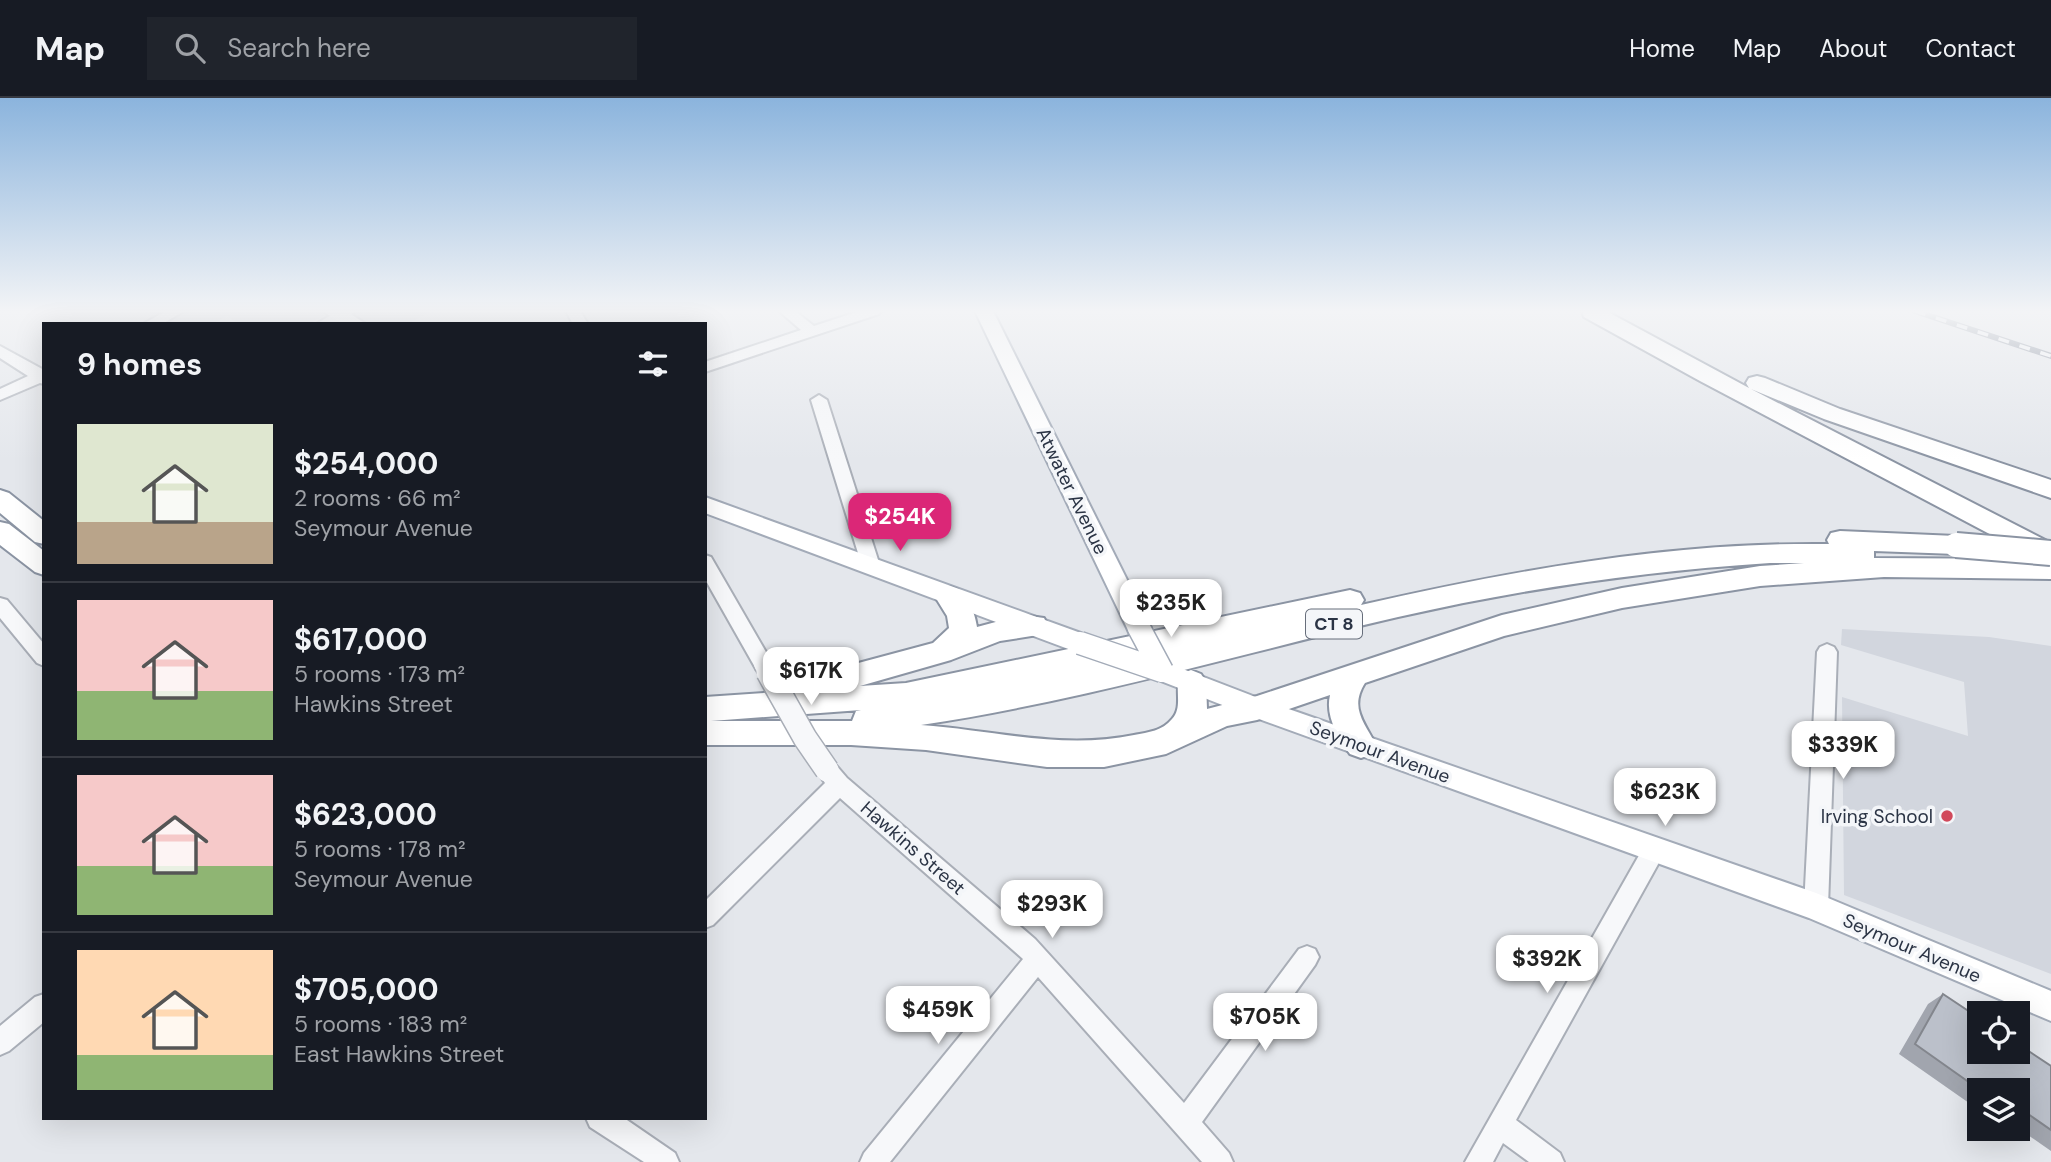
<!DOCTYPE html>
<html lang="en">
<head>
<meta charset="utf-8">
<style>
	body { margin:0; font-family:"DM Sans",sans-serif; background:#20242c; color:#f1f3f6; height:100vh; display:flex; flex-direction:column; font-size:26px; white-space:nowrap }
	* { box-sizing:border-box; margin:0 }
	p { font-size:23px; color:#9ea1a6 }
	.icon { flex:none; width:38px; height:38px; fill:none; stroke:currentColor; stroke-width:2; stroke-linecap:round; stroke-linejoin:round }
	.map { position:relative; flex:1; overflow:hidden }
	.panel { position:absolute; left:42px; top:224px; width:665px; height:798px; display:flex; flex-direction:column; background:#171b24; border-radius:0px; box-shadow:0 7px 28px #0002 }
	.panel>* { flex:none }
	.controls { position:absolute; left:1967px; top:903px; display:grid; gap:14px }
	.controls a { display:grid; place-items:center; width:63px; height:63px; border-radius:0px; background:#171b24; box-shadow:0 7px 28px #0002; font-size:35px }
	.price { position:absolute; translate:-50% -60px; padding:0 16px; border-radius:14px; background:#fff; color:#222; font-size:23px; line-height:46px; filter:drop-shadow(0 2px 4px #0008) }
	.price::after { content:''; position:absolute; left:50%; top:42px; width:21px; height:16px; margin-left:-10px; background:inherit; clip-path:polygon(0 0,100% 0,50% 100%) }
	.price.selected { background:#db2777; color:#fff }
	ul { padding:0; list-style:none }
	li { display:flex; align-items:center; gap:21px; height:175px; padding:0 35px }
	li+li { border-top:2px solid #363941 }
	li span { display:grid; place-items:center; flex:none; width:196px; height:140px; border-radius:0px; color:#555 }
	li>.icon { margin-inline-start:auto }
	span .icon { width:84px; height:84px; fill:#fffc; stroke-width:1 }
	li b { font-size:30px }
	h2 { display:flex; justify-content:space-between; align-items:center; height:84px; padding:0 35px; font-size:30px }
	header { display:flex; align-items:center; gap:42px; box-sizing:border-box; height:98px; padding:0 35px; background:#171b24; border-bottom:2px solid #363941 }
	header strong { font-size:33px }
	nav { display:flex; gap:38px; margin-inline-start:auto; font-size:24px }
	.search { width:490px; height:63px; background:#20242c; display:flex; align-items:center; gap:18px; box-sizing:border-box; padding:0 24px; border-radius:0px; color:#9ea1a6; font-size:26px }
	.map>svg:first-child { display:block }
</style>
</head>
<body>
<header>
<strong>Map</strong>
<div class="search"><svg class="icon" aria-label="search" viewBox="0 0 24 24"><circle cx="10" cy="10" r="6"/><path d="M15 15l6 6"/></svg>Search here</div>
<nav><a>Home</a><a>Map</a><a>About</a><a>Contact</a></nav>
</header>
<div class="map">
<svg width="2051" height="1064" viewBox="0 0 2051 1064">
	<rect width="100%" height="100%" fill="#e4e7ec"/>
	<!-- built -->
	<path fill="#d2d6de" d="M 144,213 L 431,213 L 408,226 L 356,226 L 333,213 L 308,226 L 238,226 L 227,218 L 212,226 L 145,226 L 152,216 Z
		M 1842,531 L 1989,539 L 2051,548 L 2051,876 L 1844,797 L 1842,599 L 1968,638 L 1964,584 L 1841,547 Z"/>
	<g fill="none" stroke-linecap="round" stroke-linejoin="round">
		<!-- minor casing -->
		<g stroke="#a9aeb7" stroke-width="4">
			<path id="minor" d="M 166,213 L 184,213 L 162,226 L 143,226 Z
				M 338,213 L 356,213 L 335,226 L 316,226 Z
				M 566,213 L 580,213 L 588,226 L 573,226 Z
				M 779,213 L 795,213 L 814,228 L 860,213 L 881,213 L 879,216 L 705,274 L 705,264 L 801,232 Z
				M 0,248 L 44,272 L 44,286 L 40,285 L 0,302 L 0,291 L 28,278 L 0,260 Z
				M 819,297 L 827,302 L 880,468 L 877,473 L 865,473 L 862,468 L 811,302 Z
				M 705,457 L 711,459 L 770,561 L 773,566 L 770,571 L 763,574 L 756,571 L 705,481 Z
				M 0,500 L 7,502 L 44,546 L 44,568 L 37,565 L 0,520 Z
				M 1827,546 L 1834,549 L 1837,554 L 1828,809 L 1824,817 L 1816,820 L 1808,817 L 1804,809 L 1817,554 L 1820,549 Z
				M 827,663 L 835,666 L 847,680 L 1035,841 L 1184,1005 L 1299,851 L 1307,848 L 1315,851 L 1319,859 L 1315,867 L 1202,1024 L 1229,1055 L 1233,1064 L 1202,1064 L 1038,879 L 890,1064 L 860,1064 L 864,1055 L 1023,861 L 840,700 L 713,827 L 705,830 L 705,803 L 825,685 L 816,672 L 819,666 Z
				M 1654,742 L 1662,745 L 1665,752 L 1662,759 L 1516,1022 L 1560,1055 L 1564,1064 L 1529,1064 L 1503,1045 L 1493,1064 L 1465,1064 L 1646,745 Z
				M 44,896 L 44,924 L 9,953 L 0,957 L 0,928 L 35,899 Z
				M 586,1020 L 624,1020 L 675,1055 L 679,1064 L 644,1064 L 590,1029 Z"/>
		</g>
		<!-- major casing -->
		<g stroke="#a3abb8" stroke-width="4">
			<path id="major" d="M 323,213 L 346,213 L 366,226 L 342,226 Z
				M 975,213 L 993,213 L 1151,530 L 1148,537 L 1139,539 L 1130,537 L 1127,530 Z
				M 705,399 L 1089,538 L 1092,545 L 1089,552 L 1080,555 L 1071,552 L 705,415 Z
				M 1162,563 L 1266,603 L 1816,795 L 2051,893 L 2051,923 L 1809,820 L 1248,617 L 1153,580 L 1149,573 L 1153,566 Z"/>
		</g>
		<!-- highway casing -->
		<g stroke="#8b94a3" stroke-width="4">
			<path id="highway" d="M 1582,213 L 1606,213 L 1749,290 L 1746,285 L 1749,280 L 1757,278 L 1765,280 L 1840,311 L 2051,382 L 2051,400 L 1824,321 L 1751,291 L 2051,445 L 2051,481 L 1884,479 L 1760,488 L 1622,510 L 1504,538 L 1365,585 C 1349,610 1365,625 1376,647 L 1372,656 L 1361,660 L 1350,656 C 1338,639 1325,619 1330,597 L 1257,622 L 1227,628 L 1166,656 L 1104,669 L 1047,669 L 926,652 L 851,647 L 705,647 L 705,599 L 792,593 L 790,590 L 795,582 L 933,545 L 949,530 L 947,518 L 934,497 L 938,490 C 961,483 974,508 977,529 L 1022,517 L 1044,520 L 1048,528 L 1044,536 L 1000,543 L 951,562 L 860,588 L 906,585 L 1350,492 L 1360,495 L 1364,502 L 1361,507 C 1515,472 1671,444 1829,446 L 1827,442 L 1831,435 L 1840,433 L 1956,438 L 1965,440 L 1969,447 L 1965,454 L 1956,456 L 1874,453 L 1874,460 L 2037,461 L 1700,283 L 1584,219 ZM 1770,465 L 1804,465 L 1760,468 L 1622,490 L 1502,517 L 1257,598 L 1207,611 L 1206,584 L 1201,576 L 1191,572 L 1181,576 C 1173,590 1184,608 1172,621 C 1162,633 1149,634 1134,637 C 1062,652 993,632 921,627 C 1082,603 1239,556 1398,519 C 1521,491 1644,473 1770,465 ZM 861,612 L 856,613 L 852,623 L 711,623 Z
				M 0,392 L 9,395 L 44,423 L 44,446 L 35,444 L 0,415 Z
				M 0,424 L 9,426 L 44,453 L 44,477 L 35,474 L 0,447 Z"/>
		</g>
		<!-- minor -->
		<use href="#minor" fill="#f7f8fa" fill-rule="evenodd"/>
		<!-- major -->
		<use href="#major" fill="#fff" fill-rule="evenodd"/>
		<!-- highway -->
		<use href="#highway" fill="#fff" fill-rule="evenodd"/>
		<!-- rail casing -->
		<g stroke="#7d8696" stroke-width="6">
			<path id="rail" d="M 1915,213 L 2051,258"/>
		</g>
		<!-- rail -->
		<use href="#rail" stroke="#f4f6f9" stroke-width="3.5" stroke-dasharray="11" stroke-linecap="butt"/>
		<!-- minor-bridge-far1 casing -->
		<g stroke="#a9aeb7" stroke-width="21" stroke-linecap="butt">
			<path id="minor-bridge-far1" d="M 763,566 L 769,576"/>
		</g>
		<!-- minor-bridge casing -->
		<g stroke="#a9aeb7" stroke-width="26" stroke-linecap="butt">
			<path id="minor-bridge" d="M 768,574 L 805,640 L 827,672"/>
		</g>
		<!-- major-bridge casing -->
		<g stroke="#a3abb8" stroke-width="25" stroke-linecap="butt">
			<path id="major-bridge" d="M 1139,530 L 1162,573
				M 1080,545 L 1162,573"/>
		</g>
		<!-- highway-bridge casing -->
		<g stroke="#8b94a3" stroke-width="28" stroke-linecap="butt">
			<path id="highway-bridge" d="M 1956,447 L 2051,455"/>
		</g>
		<!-- minor-bridge-far1 -->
		<use href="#minor-bridge-far1" stroke="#f7f8fa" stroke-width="18"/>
		<!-- minor-bridge -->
		<use href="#minor-bridge" stroke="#f7f8fa" stroke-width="23"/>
		<!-- major-bridge -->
		<use href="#major-bridge" stroke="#fff" stroke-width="22"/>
		<!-- highway-bridge -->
		<use href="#highway-bridge" stroke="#fff" stroke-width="24"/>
	</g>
	<!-- wall -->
	<path fill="#a1a5ae" d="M 1943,896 L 2051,968 L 2051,1053 L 2018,1030 L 2018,992 L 1979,992 L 1979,1012 L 1899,956 L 1928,906 Z"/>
	<!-- building -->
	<path fill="#bbc0ca" stroke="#83868d" stroke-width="2" d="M 1943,896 L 1979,920 L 1979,954 L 2018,954 L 2018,946 L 2051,968 L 2051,1032 L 2021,1011 L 2018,1018 L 2018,992 L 1980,992 L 1915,946 Z"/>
	<!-- sky -->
	<linearGradient id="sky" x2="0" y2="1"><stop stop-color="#8bb4dd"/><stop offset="0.59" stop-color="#f3f4f6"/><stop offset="1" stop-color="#f3f4f6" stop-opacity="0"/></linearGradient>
	<rect width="2051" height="362" fill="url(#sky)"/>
	<!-- markers -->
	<circle fill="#d1495b" stroke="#f4f6f9" stroke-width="2.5" cx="1947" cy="718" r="7"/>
	<g text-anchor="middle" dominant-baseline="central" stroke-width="7" stroke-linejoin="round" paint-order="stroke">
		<!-- shield labels -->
		<rect fill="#f4f6f9" stroke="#676e7b" stroke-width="2" x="1306" y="511.5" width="56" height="29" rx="5"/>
		<g font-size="18" font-weight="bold" fill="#2b3445">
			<text x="1334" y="526">CT 8</text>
		</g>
		<!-- street labels -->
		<g font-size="19" fill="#2b3445" stroke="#f4f6f9">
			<text transform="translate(1072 393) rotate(64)">Atwater Avenue</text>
			<text transform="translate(1380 654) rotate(20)">Seymour Avenue</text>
			<text transform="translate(913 750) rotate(41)">Hawkins Street</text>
			<text transform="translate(1912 850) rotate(23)">Seymour Avenue</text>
		</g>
		<!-- poi labels -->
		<g font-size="19" fill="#2b3445" stroke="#f4f6f9" text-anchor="end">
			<text x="1933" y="718">Irving School</text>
		</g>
	</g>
</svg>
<div class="controls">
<a><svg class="icon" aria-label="locate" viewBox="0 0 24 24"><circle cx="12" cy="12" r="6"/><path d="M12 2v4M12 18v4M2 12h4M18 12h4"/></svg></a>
<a><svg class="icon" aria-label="layers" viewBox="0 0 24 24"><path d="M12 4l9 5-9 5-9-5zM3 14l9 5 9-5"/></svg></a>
</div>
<b class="price selected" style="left:900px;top:455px">$254K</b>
<b class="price" style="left:1171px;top:541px">$235K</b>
<b class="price" style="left:811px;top:609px">$617K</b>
<b class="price" style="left:1843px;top:683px">$339K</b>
<b class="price" style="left:1665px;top:730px">$623K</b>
<b class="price" style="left:1052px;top:842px">$293K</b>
<b class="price" style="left:1547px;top:897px">$392K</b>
<b class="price" style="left:938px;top:948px">$459K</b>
<b class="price" style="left:1265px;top:955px">$705K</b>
<section class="panel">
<h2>9 homes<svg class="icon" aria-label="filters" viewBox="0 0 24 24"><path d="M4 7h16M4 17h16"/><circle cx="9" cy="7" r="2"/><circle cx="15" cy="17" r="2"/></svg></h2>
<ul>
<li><span style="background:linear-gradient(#dfe7d0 70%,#b9a48a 0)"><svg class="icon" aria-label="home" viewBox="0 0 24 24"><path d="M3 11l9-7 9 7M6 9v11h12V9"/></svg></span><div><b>$254,000</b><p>2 rooms · 66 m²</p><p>Seymour Avenue</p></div></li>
<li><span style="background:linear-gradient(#f6c9c9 65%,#8fb573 0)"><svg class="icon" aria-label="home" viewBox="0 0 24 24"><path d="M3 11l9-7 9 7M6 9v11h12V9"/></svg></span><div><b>$617,000</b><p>5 rooms · 173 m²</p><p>Hawkins Street</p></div></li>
<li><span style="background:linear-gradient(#f6c9c9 65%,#8fb573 0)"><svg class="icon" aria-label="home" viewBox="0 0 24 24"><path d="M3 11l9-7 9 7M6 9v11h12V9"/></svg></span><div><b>$623,000</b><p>5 rooms · 178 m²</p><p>Seymour Avenue</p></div></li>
<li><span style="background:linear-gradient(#ffd9b3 75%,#8fb573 0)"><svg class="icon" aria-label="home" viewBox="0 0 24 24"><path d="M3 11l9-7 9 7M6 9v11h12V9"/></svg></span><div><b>$705,000</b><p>5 rooms · 183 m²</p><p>East Hawkins Street</p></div></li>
</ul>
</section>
</div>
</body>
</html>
